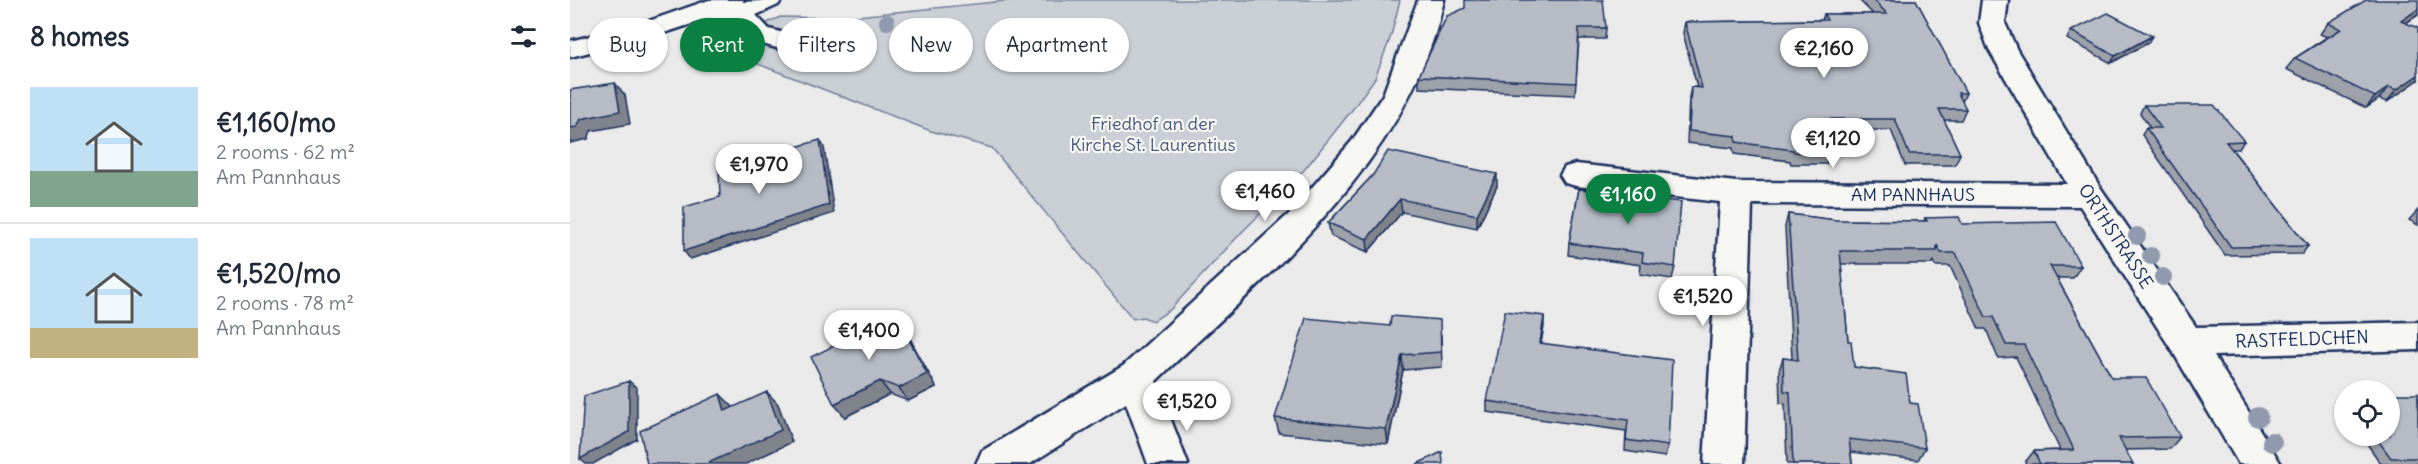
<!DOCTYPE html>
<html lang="en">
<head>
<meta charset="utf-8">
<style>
	body { margin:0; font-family:Delius,sans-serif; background:#f6f6f7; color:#1f2937; height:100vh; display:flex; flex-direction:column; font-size:22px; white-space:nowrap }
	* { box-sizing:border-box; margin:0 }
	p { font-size:20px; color:#747a83 }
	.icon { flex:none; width:33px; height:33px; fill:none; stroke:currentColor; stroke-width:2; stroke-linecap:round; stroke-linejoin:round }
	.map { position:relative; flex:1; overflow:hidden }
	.sheet { display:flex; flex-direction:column; background:#fff; width:570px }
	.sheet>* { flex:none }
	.banner { position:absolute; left:18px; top:18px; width:570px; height:54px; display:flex; gap:12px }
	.buttons { position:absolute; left:1764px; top:380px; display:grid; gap:12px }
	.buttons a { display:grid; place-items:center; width:66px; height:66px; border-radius:50%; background:#fff; box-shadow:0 2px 4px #0004; font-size:30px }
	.price { position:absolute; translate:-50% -51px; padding:0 14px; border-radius:21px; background:#fff; color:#222; font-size:20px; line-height:39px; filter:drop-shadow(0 2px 3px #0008) }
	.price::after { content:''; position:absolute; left:50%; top:36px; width:18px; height:14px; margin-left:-9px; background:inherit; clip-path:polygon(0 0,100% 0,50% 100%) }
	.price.active { background:#0b8043; color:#fff }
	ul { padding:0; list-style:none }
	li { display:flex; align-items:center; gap:18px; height:150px; padding:0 30px }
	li+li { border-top:2px solid #e0e1e3 }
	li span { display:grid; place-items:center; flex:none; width:168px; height:120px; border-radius:0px; color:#555 }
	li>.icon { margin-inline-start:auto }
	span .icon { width:72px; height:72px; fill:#fffc; stroke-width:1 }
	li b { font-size:26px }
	h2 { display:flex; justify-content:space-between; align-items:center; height:72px; padding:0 30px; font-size:26px }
	.pill { padding:0 21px; border-radius:27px; background:#fff; box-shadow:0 2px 4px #0004; font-size:21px; line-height:54px }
	.pill.active { background:#0b8043; color:#fff }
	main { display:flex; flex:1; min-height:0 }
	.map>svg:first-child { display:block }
</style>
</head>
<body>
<main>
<section class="sheet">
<h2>8 homes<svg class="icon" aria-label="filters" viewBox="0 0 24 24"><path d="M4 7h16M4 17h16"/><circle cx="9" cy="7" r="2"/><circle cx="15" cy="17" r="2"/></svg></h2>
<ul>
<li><span style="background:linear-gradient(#bfe0f5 70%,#7fa58c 0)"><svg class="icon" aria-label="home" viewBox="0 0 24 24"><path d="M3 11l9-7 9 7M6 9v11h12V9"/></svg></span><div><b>€1,160/mo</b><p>2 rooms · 62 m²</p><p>Am Pannhaus</p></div></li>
<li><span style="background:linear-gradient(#bfe0f5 75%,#c2b280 0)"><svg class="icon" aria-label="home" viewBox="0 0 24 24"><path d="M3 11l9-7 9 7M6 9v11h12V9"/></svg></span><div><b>€1,520/mo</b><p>2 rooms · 78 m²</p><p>Am Pannhaus</p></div></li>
</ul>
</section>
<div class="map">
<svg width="1848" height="464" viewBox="0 0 1848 464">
	<rect width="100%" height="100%" fill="#e9eae9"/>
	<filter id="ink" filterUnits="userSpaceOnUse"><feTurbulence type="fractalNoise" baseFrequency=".0167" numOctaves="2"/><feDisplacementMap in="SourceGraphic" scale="12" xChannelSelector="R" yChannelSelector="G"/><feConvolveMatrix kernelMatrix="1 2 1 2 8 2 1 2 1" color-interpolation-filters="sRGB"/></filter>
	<g filter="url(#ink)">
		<!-- green -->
		<path fill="#caced5" stroke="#727e9a" stroke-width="1.5" d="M 445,0 L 830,0 L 821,36 L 805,78 L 782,110 L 735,169 L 671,233 L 600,310 L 583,321 L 573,317 L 563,319 L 422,148 L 361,131 L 144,47 L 210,17 L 267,18 Z"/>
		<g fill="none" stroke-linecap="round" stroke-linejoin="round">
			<!-- minor casing -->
			<g stroke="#1b2f5e" stroke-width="5">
				<path id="minor" d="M 139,0 L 174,0 L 172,2 L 212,0 L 208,5 L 186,15 L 199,29 L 278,50 L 282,56 L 278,62 L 268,64 L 258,62 L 181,41 L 162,21 L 150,22 L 140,18 L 91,34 L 0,57 L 0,41 L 73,23 Z
					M 848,0 L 874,0 C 839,162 700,272 586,381 L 618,464 L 578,464 L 556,403 L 460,464 L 406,464 L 412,451 L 553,366 L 720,213 L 782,141 L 813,95 Z
					M 1412,0 L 1438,0 L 1435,23 L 1447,50 L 1530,187 L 1626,327 L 1848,322 L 1848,350 L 1644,356 L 1711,464 L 1669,464 L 1603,352 L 1510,206 L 1182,204 L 1174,464 L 1134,464 L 1150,202 L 1006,186 L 995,183 L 990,175 L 995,167 L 1006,164 L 1166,182 L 1497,184 L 1419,50 L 1409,23 Z"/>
			</g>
			<!-- minor -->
			<use href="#minor" fill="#f6f6f2" fill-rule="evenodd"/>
		</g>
		<!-- trees -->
		<g fill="#9099ad">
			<circle cx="317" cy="22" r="8"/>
			<circle cx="1567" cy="236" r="9"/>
			<circle cx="1581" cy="256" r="9"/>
			<circle cx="1593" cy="277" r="9"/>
			<circle cx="1688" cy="417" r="10"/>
			<circle cx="1702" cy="442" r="10"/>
		</g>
		<!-- wall -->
		<path fill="#9da1aa" stroke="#1b2f5e" stroke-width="1.5" d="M 1289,0 L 1346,0 L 1396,93 L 1392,102 L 1396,109 L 1391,120 L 1374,120 L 1390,154 L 1385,165 L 1335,165 L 1321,130 L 1252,130 L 1260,153 L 1256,164 L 1221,164 L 1220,161 L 1164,154 L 1163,148 L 1117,143 L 1119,98 L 1121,87 L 1127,87 L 1113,33 L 1115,22 L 1252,20 L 1254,14 L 1303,14 Z
			M 1848,15 L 1836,23 L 1848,80 L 1817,102 L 1809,99 L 1796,108 L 1716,69 L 1725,58 L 1757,37 L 1750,34 L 1758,23 Z
			M 877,16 L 1036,28 L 1035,39 L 1009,39 L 1005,95 L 849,88 L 849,76 Z
			M 1501,31 L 1578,43 L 1541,63 L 1497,39 Z
			M 1574,105 L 1674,141 L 1669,149 L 1662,149 L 1738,246 L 1732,254 L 1655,255 L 1572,135 L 1576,128 L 1580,128 L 1570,113 Z
			M 803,175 L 927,186 L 907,228 L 832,212 L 798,252 L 761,236 L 758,223 Z
			M 1009,189 L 1105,267 L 1102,279 L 1070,274 L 1071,265 L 998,255 L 999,243 Z
			M 1848,210 L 1848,225 L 1839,220 Z
			M 1218,214 L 1266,220 L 1354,221 L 1355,218 L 1392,224 L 1511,266 L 1503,278 L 1487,278 L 1542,378 L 1610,437 L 1600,449 L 1555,450 L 1563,464 L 1456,464 L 1455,462 L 1464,451 L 1490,450 L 1446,357 L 1428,358 L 1416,329 L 1409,329 L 1380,266 L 1365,266 L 1363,261 L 1361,264 L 1271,264 L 1278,341 L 1284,367 L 1340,403 L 1355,448 L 1348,460 L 1281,452 L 1282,464 L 1217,464 L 1215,404 L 1210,403 L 1209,370 L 1213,358 L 1222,359 L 1215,227 Z
			M 326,315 L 334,328 L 366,387 L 338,401 L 320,394 L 275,417 Z
			M 974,316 L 971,343 L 1098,446 L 1095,457 L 1055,451 L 1056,431 L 917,412 L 917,401 Z
			M 871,335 L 872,367 L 833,370 L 818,444 L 709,433 L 705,418 Z
			M 1848,394 L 1848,464 L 1811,464 L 1791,435 L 1820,435 Z
			M 1774,395 L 1774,412 L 1767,402 Z"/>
		<!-- shaded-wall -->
		<path fill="#7f838b" stroke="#1b2f5e" stroke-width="1.5" d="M 1848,9 L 1848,15 L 1822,32 L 1831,21 Z
			M 1582,36 L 1578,43 L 1541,63 L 1545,56 Z
			M 1848,75 L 1848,80 L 1817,102 L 1826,90 Z
			M 45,83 L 55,95 L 60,124 L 21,131 L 18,139 L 0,143 L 0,128 L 11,119 Z
			M 1819,87 L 1809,99 L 1796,108 L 1805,97 Z
			M 250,140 L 254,147 L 264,213 L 120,259 L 114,251 Z
			M 927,174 L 927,186 L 907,228 L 907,215 Z
			M 830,199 L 832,212 L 798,252 L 797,239 Z
			M 326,315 L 334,328 L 366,387 L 338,401 L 329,388 Z
			M 974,316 L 974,327 L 969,354 L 970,343 Z
			M 832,355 L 833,370 L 818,444 L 816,429 Z
			M 59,381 L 67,388 L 67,439 L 23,464 L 16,464 L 10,459 Z
			M 310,381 L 320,394 L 275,417 L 264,404 Z
			M 197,392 L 208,404 L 222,442 L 176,464 L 136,464 Z
			M 150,394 L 162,406 L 168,423 L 155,411 Z"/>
		<!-- building -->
		<path fill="#b6bbc6" stroke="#1b2f5e" stroke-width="1.5" d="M 895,0 L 1033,0 L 1036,28 L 1009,28 L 1006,83 L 849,76 L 877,16 L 895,8 Z
			M 1304,0 L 1346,0 L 1396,93 L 1388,93 L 1396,109 L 1369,109 L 1390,154 L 1339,154 L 1325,119 L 1248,119 L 1260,153 L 1224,152 L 1223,150 L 1166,142 L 1166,136 L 1119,131 L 1121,87 L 1132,88 L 1115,22 L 1257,20 L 1254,14 L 1317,14 Z
			M 1796,0 L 1848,0 L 1848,9 L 1831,21 L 1848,28 L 1848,75 L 1826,90 L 1819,87 L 1805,97 L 1725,58 L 1771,29 L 1758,23 Z
			M 1538,13 L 1582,36 L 1545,56 L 1501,31 Z
			M 45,83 L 50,111 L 11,119 L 7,127 L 0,128 L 0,90 Z
			M 1574,105 L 1644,105 L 1674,141 L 1656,142 L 1738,246 L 1661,247 L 1576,128 L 1591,128 Z
			M 250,140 L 259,205 L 114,251 L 114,207 L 150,197 L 149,169 Z
			M 818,151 L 927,174 L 907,215 L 830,199 L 797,239 L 758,223 L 803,175 Z
			M 1009,189 L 1111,202 L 1105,267 L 1072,262 L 1073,253 L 999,243 Z
			M 1218,214 L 1266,220 L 1357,221 L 1355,218 L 1389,217 L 1392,224 L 1486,222 L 1511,266 L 1480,266 L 1542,378 L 1576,378 L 1610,437 L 1549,438 L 1563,464 L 1470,464 L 1464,451 L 1504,450 L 1454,345 L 1436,345 L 1423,317 L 1416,317 L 1386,253 L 1371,253 L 1367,245 L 1367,251 L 1270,251 L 1278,341 L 1281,341 L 1284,367 L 1336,374 L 1340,403 L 1348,404 L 1355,448 L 1279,439 L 1282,464 L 1223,464 L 1220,392 L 1214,391 L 1213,358 L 1228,360 Z
			M 935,311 L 974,316 L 970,343 L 1102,360 L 1098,446 L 1056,440 L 1058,420 L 917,401 Z
			M 326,315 L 357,374 L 329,388 L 310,381 L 264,404 L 241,357 Z
			M 821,316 L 870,320 L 871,352 L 832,355 L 816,429 L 705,418 L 736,318 L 820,326 Z
			M 59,381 L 59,432 L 10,459 L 14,396 Z
			M 197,392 L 211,430 L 136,464 L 77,464 L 70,431 L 150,394 L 155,411 Z
			M 1820,394 L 1848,394 L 1848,458 L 1821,458 L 1804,435 L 1820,435 Z
			M 872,452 L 873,464 L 847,464 Z"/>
	</g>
	<g text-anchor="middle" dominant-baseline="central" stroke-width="4.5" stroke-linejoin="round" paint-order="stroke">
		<!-- park labels -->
		<g font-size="18" fill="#47577c" stroke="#f6f6f2">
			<text x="583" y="123">Friedhof an der<tspan x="583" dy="21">Kirche St. Laurentius</tspan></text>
		</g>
		<!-- street labels -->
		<g font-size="18" fill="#1b2f5e" stroke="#f6f6f2">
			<text x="1343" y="194">AM PANNHAUS</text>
			<text transform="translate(1546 236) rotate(57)">ORTHSTRASSE</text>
			<text transform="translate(1732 339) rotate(-2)">RASTFELDCHEN</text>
		</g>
	</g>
</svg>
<div class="buttons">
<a><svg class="icon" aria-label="locate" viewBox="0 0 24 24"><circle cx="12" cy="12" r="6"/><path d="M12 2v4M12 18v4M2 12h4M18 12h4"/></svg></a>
</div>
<b class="price" style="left:1254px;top:79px">€2,160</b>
<b class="price" style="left:1263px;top:169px">€1,120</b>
<b class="price" style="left:189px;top:195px">€1,970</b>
<b class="price" style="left:695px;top:222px">€1,460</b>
<b class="price active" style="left:1058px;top:225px">€1,160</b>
<b class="price" style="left:1133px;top:327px">€1,520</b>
<b class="price" style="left:299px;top:361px">€1,400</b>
<b class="price" style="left:617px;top:432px">€1,520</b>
<div class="banner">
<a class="pill">Buy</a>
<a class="pill active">Rent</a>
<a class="pill">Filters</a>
<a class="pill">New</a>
<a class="pill">Apartment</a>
</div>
</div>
</main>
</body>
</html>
